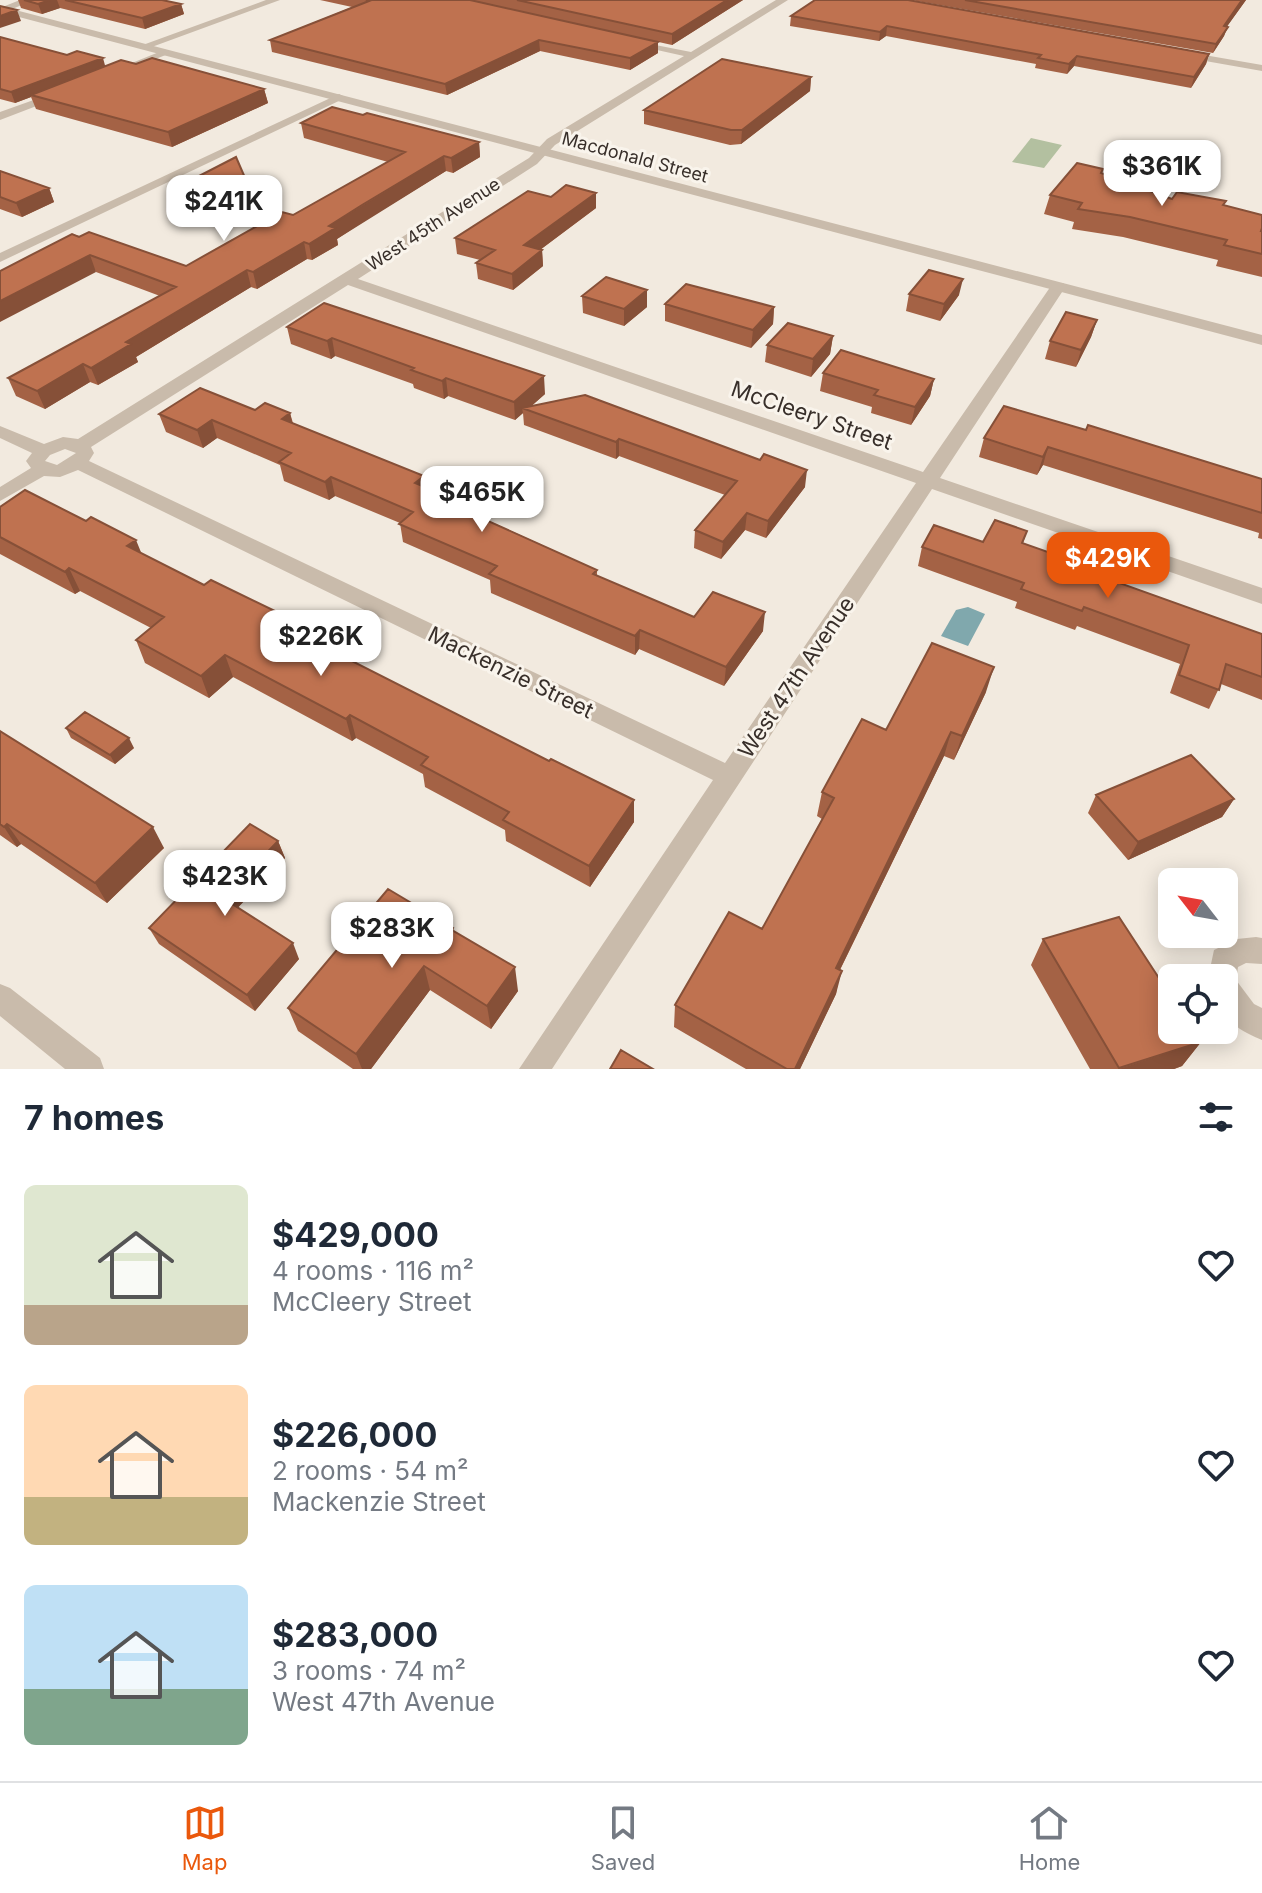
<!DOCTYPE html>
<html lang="en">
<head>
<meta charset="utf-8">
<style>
	body { margin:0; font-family:Inter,sans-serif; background:#f2f2f3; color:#1f2937; height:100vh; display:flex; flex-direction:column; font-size:30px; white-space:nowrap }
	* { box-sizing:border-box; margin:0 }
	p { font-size:26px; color:#747a83 }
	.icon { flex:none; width:44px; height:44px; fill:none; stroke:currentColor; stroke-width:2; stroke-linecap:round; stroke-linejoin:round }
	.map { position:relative; height:1069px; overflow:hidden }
	.side { display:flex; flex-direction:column; background:#fff; flex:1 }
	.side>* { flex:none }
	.needle { width:52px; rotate:301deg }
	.controls { position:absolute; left:1158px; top:868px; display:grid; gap:16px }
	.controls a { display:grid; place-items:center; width:80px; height:80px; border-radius:12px; background:#fff; box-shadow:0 4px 20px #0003; font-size:40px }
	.price { position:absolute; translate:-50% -68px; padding:0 18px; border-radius:16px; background:#fff; color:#222; font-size:26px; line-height:52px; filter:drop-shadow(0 2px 4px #0008) }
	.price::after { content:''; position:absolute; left:50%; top:48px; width:24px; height:18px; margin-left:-12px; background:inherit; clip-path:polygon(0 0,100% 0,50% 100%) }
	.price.on { background:#ea580c; color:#fff }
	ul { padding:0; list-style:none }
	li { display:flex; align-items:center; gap:24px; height:200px; padding:0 24px }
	li span { display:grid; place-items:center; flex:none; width:224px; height:160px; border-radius:12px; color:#555 }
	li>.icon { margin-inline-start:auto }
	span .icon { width:96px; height:96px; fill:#fffc; stroke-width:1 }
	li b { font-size:34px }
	h2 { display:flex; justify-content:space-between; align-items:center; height:96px; padding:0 24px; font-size:34px }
	.menu { display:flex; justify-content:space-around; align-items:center; height:112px; border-top:2px solid #e0e1e3; background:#fff; font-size:22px; color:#747a83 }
	.menu a { display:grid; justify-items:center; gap:4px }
	.menu .on { color:#ea580c }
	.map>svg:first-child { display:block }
</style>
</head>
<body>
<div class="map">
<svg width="1262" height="1069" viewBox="0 0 1262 1069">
	<rect width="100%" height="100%" fill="#f2eadf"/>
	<!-- green -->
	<path fill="#b3c0a0" d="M 1031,138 L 1062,145 L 1044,168 L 1012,162 Z"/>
	<!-- water -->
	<path fill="#80a8ad" d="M 968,607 L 985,614 L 968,646 L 941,636 L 956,610 Z"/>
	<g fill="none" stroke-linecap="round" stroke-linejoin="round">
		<!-- minor -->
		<path fill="#c9bbab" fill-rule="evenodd" d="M 20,0 L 34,0 L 0,14 L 0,8 Z
			M 266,0 L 280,0 L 149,48 L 140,46 Z
			M 776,0 L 788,0 L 555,145 L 537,164 L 358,279 L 923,472 L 1053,283 L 1063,283 L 1066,286 L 940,478 L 1262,588 L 1262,604 L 932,489 L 552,1069 L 519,1069 L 713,780 L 78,470 L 60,477 L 44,476 L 0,501 L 0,487 L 31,468 L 26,461 L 32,453 L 0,438 L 0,426 L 44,444 L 63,437 L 78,439 L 529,158 L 547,139 L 684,56 L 630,44 L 630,40 L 691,52 ZM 348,285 L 916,483 L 725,763 L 89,461 L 94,453 L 91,447 ZM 65,449 L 76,453 L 57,465 L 45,461 L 50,455 Z
			M 164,50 L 173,52 L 131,69 L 122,67 Z
			M 1181,51 L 1262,65 L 1262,71 L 1177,56 L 1176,54 Z
			M 56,92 L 62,95 L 60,97 L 0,120 L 0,112 Z
			M 339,94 L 345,97 L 343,99 L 0,262 L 0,253 Z
			M 1256,937 L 1262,938 L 1262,964 L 1246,963 L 1238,967 L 1236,980 L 1254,1004 L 1262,1008 L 1262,1040 C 1224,1024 1224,1016 1224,978 L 1208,978 L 1214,950 L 1237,939 Z
			M 0,984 L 10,988 L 100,1058 L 104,1069 L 65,1069 L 0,1016 Z"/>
		<!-- tertiary -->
		<path fill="#c9bbab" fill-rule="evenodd" d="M 0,6 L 1262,335 L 1262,345 L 0,12 Z"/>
	</g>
	<!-- wall -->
	<path fill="#a46245" d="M 18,0 L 162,0 L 181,4 L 184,14 L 145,29 L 60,8 L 42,14 L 21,8 Z
		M 320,0 L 743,0 L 672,45 L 476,1 L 658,42 L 658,53 L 630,70 L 540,51 L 447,95 L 272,52 L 270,40 L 352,7 Z
		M 911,0 L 1246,0 L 1227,26 L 1224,36 L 1213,53 Z
		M 791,16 L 1209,54 L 1206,64 L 1191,88 L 1074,66 L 1067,74 L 1035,68 L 1036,64 L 886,36 L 879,41 L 790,26 Z
		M 0,37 L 106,66 L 136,64 L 264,89 L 268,103 L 172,147 L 36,109 L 31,97 L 15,103 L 0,99 Z
		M 811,77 L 810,91 L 741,144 L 730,145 L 644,124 L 644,110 Z
		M 301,123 L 479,142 L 480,157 L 453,173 L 446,171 L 364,221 L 337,239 L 338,245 L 312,260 L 307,259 L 257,289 L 251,287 L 136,357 L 138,362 L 98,385 L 90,382 L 45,409 L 16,396 L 8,378 L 160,296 L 96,272 L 72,234 L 186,266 L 293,215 L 388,162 L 304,138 Z
		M 0,171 L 49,188 L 54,202 L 22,217 L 0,209 Z
		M 1102,174 L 1172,199 L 1224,205 L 1262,231 L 1262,277 L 1216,266 L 1218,260 L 1123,237 L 1072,229 L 1074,222 L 1044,214 L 1050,195 Z
		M 197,177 L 246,180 L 250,195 L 236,203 L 201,193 Z
		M 596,193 L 596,208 L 540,250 L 542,250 L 543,266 L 513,290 L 478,279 L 476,263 L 480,260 L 457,254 L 455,238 L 551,197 Z
		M 909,294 L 959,295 L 940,321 L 906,311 Z
		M 582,296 L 647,307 L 624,326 L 583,313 Z
		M 665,304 L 774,307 L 773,324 L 751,348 L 665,321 Z
		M 1097,320 L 1091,337 L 1076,367 L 1045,359 L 1050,341 Z
		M 287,327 L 545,394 L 530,407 L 805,487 L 766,538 L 745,530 L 721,559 L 694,548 L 695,530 L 725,495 L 619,456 L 616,459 L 524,425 L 523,413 L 515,420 L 448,396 L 444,399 L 414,388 L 413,384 L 335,356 L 331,359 L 291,344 Z
		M 833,336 L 830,354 L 811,377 L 765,362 L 767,345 Z
		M 823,373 L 934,379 L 930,396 L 911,425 L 871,413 L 872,407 L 820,391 Z
		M 290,413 L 293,423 L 426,488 L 464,503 L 465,510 L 597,570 L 597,576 L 694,617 L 763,631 L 724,686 L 639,649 L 635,655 L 491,593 L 490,580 L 403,542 L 400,523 L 335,496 L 329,500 L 284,481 L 280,465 L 217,438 L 203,448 L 166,432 L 159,414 Z
		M 1086,430 L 1262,479 L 1262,539 L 1258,538 L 1259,533 L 1043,465 L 1037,475 L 979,457 L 984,438 Z
		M 0,507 L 141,553 L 204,585 L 275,611 L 279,624 L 634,822 L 590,887 L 506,841 L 505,830 L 425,787 L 423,774 L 356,738 L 352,741 L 233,677 L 209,698 L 145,663 L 136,640 L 151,628 L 80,591 L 75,594 L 0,554 Z
		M 1027,531 L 1023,543 L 1097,575 L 1262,634 L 1262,700 L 1221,684 L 1209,709 L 1170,693 L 1180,664 L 1077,626 L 1075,630 L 1015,608 L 1017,602 L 918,566 L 922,547 L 983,542 Z
		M 986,692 L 954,760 L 944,756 L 840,970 L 836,994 L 800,1069 L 746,1069 L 674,1027 L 675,1005 L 762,929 L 822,819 L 817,816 L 822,792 L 886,730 Z
		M 66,728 L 134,748 L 115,764 L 71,738 Z
		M 0,731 L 164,848 L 107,903 L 21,844 L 17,847 L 0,835 Z
		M 1096,795 L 1234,799 L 1222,817 L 1128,860 L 1088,813 Z
		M 278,841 L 285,858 L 238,907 L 299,959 L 255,1011 L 159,944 L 149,928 Z
		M 453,928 L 454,931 L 518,991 L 491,1029 L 430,990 L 371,1069 L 353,1069 L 298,1031 L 288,1008 Z
		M 1043,939 L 1201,1042 L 1182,1066 L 1174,1069 L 1090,1069 L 1031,965 Z"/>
	<!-- shaded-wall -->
	<path fill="#865038" d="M 50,0 L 57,0 L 60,8 L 42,14 L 38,4 Z
		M 727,0 L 743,0 L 672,45 L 672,34 Z
		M 1242,0 L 1246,0 L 1221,35 L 1224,26 Z
		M 181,4 L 184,14 L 145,29 L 142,18 Z
		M 17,10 L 21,21 L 0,28 L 0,16 Z
		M 887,26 L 886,36 L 879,41 L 880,32 Z
		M 1228,27 L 1224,36 L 1213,53 L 1216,44 Z
		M 539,40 L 540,51 L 447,95 L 445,84 Z
		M 658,42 L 658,53 L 630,70 L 630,58 Z
		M 1209,54 L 1206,64 L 1191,88 L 1194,77 Z
		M 1077,56 L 1074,66 L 1067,74 L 1069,64 Z
		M 103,58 L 106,69 L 31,95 L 31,97 L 15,103 L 11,92 Z
		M 811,77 L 810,91 L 741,144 L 742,130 Z
		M 264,89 L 268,103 L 172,147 L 168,132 Z
		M 479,142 L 480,157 L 453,173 L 451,158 Z
		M 444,156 L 446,171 L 337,239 L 338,245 L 312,260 L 309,244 L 329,226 Z
		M 246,180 L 250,195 L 236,203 L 232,187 Z
		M 49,188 L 54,202 L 22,217 L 16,203 Z
		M 596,193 L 596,208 L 525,261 L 524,245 Z
		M 304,242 L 307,259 L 257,289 L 253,272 Z
		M 542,250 L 543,266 L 513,290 L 512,274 Z
		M 90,255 L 96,272 L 0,322 L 0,301 Z
		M 247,270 L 251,287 L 136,357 L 138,362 L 98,385 L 91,368 L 126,342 Z
		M 963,279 L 959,295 L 940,321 L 944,304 Z
		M 647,290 L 647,307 L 624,326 L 624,309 Z
		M 774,307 L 773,324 L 751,348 L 753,330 Z
		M 1097,320 L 1091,337 L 1076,367 L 1081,350 Z
		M 833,336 L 830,354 L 811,377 L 813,359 Z
		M 332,338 L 335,356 L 331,359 L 327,341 Z
		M 83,364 L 90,382 L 45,409 L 37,391 Z
		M 544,376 L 545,394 L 527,410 L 522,408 L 523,413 L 515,420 L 514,402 Z
		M 446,378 L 448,396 L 444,399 L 442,381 Z
		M 934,379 L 930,396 L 911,425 L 915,407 Z
		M 290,413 L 294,431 L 282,419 Z
		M 212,420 L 217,438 L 203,448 L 197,430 Z
		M 619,439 L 619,456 L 616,459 L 616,442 Z
		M 1048,447 L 1043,465 L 1037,475 L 1043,457 Z
		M 807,470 L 805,487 L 766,538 L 768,521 Z
		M 424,476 L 427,494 L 415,483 Z
		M 331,477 L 335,496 L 329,500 L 325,482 Z
		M 747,513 L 745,530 L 721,559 L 723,542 Z
		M 136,540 L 145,562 L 127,546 Z
		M 69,568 L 80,591 L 75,594 L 65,572 Z
		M 275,611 L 282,634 L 267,618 Z
		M 765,612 L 763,631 L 724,686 L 726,667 Z
		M 640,630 L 639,649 L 635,655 L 635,636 Z
		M 225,655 L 233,677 L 209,698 L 201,676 Z
		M 994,667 L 986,692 L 954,760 L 962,736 Z
		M 350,715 L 356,738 L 352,741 L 346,719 Z
		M 951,732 L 944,756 L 830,990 L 836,968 Z
		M 129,738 L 134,748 L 115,764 L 110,755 Z
		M 1234,799 L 1222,817 L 1128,860 L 1138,842 Z
		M 634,800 L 634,822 L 590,887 L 589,866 Z
		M 7,824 L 21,844 L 17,847 L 4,827 Z
		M 153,827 L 164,848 L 107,903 L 95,883 Z
		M 278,841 L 285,858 L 231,915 L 223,898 Z
		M 293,943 L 299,959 L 255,1011 L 247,995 Z
		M 424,966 L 430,990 L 371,1069 L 362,1069 L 356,1054 Z
		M 515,967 L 518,991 L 491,1029 L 487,1006 Z
		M 842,971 L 836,994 L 800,1069 L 795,1069 Z
		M 1201,1042 L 1182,1066 L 1174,1069 L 1119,1069 Z"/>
	<!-- building -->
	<path fill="#bf7250" stroke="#865038" stroke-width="2" d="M 24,0 L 50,0 L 38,4 Z
		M 65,0 L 162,0 L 181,4 L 142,18 Z
		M 366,0 L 470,0 L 658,42 L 630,58 L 539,40 L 445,84 L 270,40 L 369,1 Z
		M 517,0 L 727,0 L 672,34 Z
		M 815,0 L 908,0 L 1209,54 L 1194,77 L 1077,56 L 1069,64 L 1038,58 L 1041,55 L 887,26 L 880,32 L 791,16 Z
		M 965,0 L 1242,0 L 1224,26 L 1228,27 L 1216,44 Z
		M 0,6 L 17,10 L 0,16 Z
		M 0,37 L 67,55 L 77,51 L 103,58 L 11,92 L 0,89 Z
		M 152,58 L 264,89 L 168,132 L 31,95 L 121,60 L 136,64 Z
		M 722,59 L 811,77 L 742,130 L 731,130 L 644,110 Z
		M 332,107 L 363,115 L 367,113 L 479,142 L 451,158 L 444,156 L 362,205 L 329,226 L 335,228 L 309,244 L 304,242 L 253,272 L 247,270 L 126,342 L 131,344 L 91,368 L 83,364 L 37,391 L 8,378 L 176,287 L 90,255 L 0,301 L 0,271 L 72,234 L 79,237 L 89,232 L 186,266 L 282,212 L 293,215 L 405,152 L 301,123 Z
		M 236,157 L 246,180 L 232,187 L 197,177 Z
		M 1077,163 L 1103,169 L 1101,173 L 1172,199 L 1177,192 L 1226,201 L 1223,205 L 1262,215 L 1262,228 L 1261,231 L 1262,231 L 1262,254 L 1224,245 L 1227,240 L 1130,217 L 1078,209 L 1082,203 L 1050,195 Z
		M 0,171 L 49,188 L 16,203 L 0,197 Z
		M 566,185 L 596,193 L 524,245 L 542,250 L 512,274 L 476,263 L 495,250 L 455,238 L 528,191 L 551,197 Z
		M 929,270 L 963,279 L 944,304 L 909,294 Z
		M 606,277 L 647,290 L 624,309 L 582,296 Z
		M 686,284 L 774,307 L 753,330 L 665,304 Z
		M 324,303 L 544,376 L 514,402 L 446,378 L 442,381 L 411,370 L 414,368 L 332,338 L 327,341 L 287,327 Z
		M 1066,312 L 1097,320 L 1081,350 L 1050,341 Z
		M 788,323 L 833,336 L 813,359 L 767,345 Z
		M 841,350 L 934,379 L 915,407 L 874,395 L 878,390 L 823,373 Z
		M 200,388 L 255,410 L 265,403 L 290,413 L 282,419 L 424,476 L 415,483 L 464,503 L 459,508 L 597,570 L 593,574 L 694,617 L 713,592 L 765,612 L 726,667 L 640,630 L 635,636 L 489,574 L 497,566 L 399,524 L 413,512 L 331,477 L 325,482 L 279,462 L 291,453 L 212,420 L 197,430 L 159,414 Z
		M 585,395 L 760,460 L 764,454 L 807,470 L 768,521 L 747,513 L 723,542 L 695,530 L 737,481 L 619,439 L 616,442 L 522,408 Z
		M 1004,406 L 1086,430 L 1088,425 L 1262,479 L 1262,513 L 1048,447 L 1043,457 L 984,438 Z
		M 25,490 L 86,521 L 91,517 L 136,540 L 127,546 L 204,585 L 211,580 L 275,611 L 267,618 L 549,761 L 551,759 L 634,800 L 589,866 L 503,820 L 509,812 L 421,765 L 428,757 L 350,715 L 346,719 L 225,655 L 201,676 L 136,640 L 164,617 L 69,568 L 65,572 L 0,537 L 0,507 Z
		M 995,520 L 1027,531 L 1022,543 L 1099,570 L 1097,575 L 1262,634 L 1262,677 L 1226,664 L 1219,690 L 1179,675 L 1189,645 L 1084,607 L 1082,611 L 1021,589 L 1024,583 L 922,547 L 934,525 L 983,542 Z
		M 932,643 L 994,667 L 962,736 L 951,732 L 836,968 L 842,971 L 795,1069 L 787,1069 L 675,1005 L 729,912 L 762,929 L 834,798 L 822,792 L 862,719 L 886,730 Z
		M 85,712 L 129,738 L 110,755 L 66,728 Z
		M 0,731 L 153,827 L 95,883 L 7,824 L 4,827 L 0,824 Z
		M 1191,755 L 1234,799 L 1138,842 L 1096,795 Z
		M 250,824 L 278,841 L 223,898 L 293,943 L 247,995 L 149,928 Z
		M 388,889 L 453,928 L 452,930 L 515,967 L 487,1006 L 424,966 L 356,1054 L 288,1008 Z
		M 1119,917 L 1172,998 L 1172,1030 L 1193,1030 L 1201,1042 L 1119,1068 L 1043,939 Z
		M 621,1050 L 653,1069 L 610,1069 Z"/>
	<g text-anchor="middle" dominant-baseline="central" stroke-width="6" stroke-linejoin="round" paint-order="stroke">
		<!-- far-street labels -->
		<g font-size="18" fill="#382f2a" stroke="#f9f4ec">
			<text transform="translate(635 157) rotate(15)">Macdonald Street</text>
			<text transform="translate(433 224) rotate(-33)">West 45th Avenue</text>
		</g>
		<!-- street labels -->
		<g font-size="22" fill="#382f2a" stroke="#f9f4ec">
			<text transform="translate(812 415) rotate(19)">McCleery Street</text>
			<text transform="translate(511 672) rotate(26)">Mackenzie Street</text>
			<text transform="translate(796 677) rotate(-56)">West 47th Avenue</text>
		</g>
	</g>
</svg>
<div class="controls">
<a><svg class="needle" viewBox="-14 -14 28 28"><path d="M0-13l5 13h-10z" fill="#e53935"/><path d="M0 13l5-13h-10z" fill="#747a83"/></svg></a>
<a><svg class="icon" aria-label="locate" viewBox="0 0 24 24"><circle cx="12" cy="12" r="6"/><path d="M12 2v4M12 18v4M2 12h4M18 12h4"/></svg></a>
</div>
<b class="price" style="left:1162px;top:208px">$361K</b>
<b class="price" style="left:224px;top:243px">$241K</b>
<b class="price" style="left:482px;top:534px">$465K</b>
<b class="price on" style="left:1108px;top:600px">$429K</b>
<b class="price" style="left:321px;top:678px">$226K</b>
<b class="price" style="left:225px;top:918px">$423K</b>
<b class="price" style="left:392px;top:970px">$283K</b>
</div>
<section class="side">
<h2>7 homes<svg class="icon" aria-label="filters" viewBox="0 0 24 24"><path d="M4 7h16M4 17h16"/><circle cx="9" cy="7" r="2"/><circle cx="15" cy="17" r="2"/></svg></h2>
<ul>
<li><span style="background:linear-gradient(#dfe7d0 75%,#b9a48a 0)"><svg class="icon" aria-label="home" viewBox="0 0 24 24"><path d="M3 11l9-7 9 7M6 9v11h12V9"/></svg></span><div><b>$429,000</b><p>4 rooms · 116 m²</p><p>McCleery Street</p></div><svg class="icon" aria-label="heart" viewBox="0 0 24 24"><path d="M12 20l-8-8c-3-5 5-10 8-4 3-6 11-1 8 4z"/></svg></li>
<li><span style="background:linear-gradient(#ffd9b3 70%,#c2b280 0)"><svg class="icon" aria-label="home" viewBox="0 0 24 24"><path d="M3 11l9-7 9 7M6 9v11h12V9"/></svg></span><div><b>$226,000</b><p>2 rooms · 54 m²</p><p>Mackenzie Street</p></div><svg class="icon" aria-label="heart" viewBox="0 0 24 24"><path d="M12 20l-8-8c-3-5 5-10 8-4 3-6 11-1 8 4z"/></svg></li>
<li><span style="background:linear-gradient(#bfe0f5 65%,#7fa58c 0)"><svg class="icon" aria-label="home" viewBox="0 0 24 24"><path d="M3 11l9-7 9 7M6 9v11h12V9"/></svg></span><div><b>$283,000</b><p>3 rooms · 74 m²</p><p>West 47th Avenue</p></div><svg class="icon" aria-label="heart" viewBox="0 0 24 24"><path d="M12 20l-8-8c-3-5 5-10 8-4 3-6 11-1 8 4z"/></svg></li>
</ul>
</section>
<nav class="menu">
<a class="on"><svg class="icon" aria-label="map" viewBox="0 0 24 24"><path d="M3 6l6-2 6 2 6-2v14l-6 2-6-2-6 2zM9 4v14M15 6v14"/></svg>Map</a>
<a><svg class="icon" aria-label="saved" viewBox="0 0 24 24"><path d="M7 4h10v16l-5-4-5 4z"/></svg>Saved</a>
<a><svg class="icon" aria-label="home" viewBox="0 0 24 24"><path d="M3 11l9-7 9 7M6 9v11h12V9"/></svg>Home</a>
</nav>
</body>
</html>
